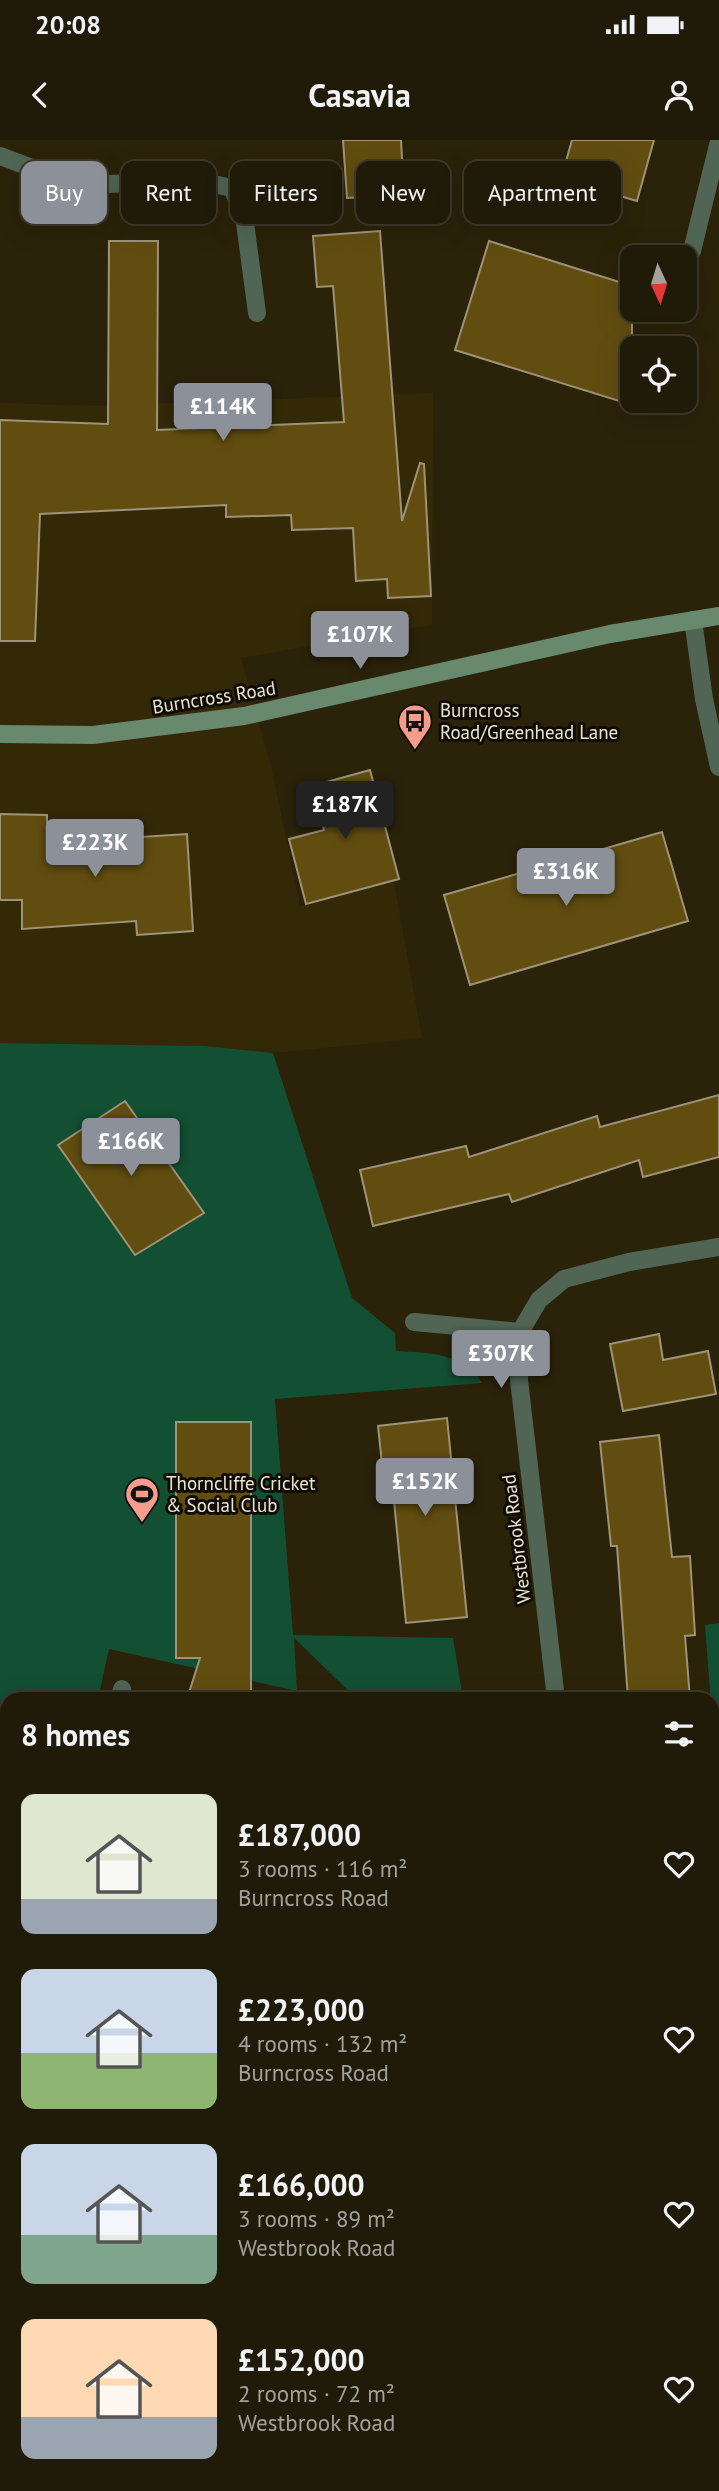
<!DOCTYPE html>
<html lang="en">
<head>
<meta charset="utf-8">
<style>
	body { margin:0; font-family:"PT Sans",sans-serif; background:#2d2716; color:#f1f3f6; height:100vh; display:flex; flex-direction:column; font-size:26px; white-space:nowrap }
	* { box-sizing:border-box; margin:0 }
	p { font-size:23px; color:#a2a19c }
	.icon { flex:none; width:38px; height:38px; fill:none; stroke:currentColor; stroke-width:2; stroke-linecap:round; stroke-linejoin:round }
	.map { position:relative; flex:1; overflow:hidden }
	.details { position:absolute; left:0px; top:1552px; width:719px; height:800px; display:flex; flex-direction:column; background:#201a08; border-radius:21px 21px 0 0; box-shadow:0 7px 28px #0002,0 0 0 2px #3d3829 }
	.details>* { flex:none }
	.hud { position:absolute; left:21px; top:21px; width:677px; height:63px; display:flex; gap:14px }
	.needle { width:46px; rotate:176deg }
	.tools { position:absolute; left:620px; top:105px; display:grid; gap:14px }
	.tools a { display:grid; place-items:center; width:77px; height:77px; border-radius:14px; background:#201a08; box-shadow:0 7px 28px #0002,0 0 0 2px #3d3829; font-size:35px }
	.price { position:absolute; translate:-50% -60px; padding:0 16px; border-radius:7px; background:#8c9099; color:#fff; font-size:23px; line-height:46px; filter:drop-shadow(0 2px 4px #0008) }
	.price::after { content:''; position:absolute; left:50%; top:42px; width:21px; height:16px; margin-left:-10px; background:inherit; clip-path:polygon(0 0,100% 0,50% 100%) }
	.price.active { background:#222; color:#fff }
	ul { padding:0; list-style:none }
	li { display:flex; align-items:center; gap:21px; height:175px; padding:0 21px }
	li span { display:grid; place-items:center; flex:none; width:196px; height:140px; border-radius:14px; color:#555 }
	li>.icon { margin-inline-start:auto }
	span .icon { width:84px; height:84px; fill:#fffc; stroke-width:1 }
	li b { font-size:30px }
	h2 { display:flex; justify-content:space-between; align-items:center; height:84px; padding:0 21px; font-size:30px }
	.pill { padding:0 24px; border-radius:14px; background:#201a08; box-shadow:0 7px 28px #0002,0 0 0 2px #3d3829; font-size:24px; line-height:63px }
	.pill.active { background:#8c9099; color:#fff }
	.status { display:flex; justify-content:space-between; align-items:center; height:49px; padding:0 35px; background:#201a08; direction:ltr }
	.status svg { height:19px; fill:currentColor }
	header { display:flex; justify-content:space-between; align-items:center; height:91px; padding:0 21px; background:#201a08; font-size:32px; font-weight:700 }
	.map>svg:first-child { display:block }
</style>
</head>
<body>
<div class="status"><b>20:08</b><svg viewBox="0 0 49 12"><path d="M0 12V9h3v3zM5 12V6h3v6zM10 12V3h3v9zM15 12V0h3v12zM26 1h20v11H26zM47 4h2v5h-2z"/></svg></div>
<header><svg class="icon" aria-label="back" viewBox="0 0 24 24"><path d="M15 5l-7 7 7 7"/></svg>Casavia<svg class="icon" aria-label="person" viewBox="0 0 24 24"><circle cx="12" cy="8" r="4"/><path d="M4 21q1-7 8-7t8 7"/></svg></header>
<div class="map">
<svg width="719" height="2351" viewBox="0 0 719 2351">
	<rect width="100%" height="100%" fill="#2b220a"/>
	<!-- built -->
	<path fill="#342907" d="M 433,253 L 432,485 L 241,518 L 271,626 L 300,766 L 394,742 L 422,898 L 273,913 L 205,906 L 0,903 L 0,263 L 97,266 Z"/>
	<!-- green -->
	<path fill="#134f33" d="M 0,903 L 205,906 L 273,913 L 352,1158 L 395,1193 L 396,1211 C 428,1213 464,1212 482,1243 L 275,1259 L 293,1495 L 453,1498 L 463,1559 L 357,1559 L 294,1498 L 297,1551 L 109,1509 L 98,1559 L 7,1559 L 7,1952 L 0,1972 Z
		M 719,1483 L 719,1673 L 705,1485 Z
		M 712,1820 L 719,1820 L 717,1878 L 712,1872 Z"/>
	<!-- building -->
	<path fill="#614d10" stroke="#9e9378" stroke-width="2" d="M 343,0 L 401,0 L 404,55 L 347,58 Z
		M 572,0 L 654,0 L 637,61 L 561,39 Z
		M 380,91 L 402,381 L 420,323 L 424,324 L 431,456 L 388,458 L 387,439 L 356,441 L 353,388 L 292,390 L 291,375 L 226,377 L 226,365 L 40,374 L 35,501 L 0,501 L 0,280 L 108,284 L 109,101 L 158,101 L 157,290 L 344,282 L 333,146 L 317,147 L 313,96 Z
		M 489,101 L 632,146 L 632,265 L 455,210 Z
		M 370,630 L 399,739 L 306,764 L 289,699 L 324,690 L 312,646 Z
		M 0,674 L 47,675 L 47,703 L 187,694 L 193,791 L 137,795 L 136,781 L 22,789 L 22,760 L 0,760 Z
		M 662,692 L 688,781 L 470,845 L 444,755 Z
		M 719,955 L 719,1017 L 643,1037 L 639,1020 L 512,1062 L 509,1054 L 373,1086 L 360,1030 L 466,1006 L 469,1017 L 597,976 L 600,987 Z
		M 125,961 L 204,1073 L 135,1115 L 58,1005 Z
		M 659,1194 L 663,1220 L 708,1211 L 716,1254 L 623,1271 L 610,1204 Z
		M 447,1278 L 467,1477 L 406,1483 L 394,1361 L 386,1362 L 378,1286 Z
		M 176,1282 L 251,1282 L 251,1559 L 187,1559 L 200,1518 L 176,1518 Z
		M 659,1295 L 672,1417 L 690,1416 L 695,1495 L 685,1496 L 690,1559 L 628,1559 L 617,1406 L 611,1406 L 600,1302 Z"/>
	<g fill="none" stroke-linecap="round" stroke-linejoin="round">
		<!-- street -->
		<path stroke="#506554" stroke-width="18" d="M 0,16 L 77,45 L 199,41 L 232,48 L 244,75 L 257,173
			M 692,111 L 719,1
			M 693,480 L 704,559 L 719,627
			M 414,1182 L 520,1192
			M 119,1559 L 122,1549
			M 556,1559 L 519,1240 L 520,1192 L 539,1160 L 564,1139 L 629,1122 L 719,1107
			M 712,1914 L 719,1923
			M 0,2022 L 7,2009
			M 584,2345 L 589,2351
			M 358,2351 L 359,2345"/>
		<!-- secondary -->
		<path stroke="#69896f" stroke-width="18" d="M 0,594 L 93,595 L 244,576 L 610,494 L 719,476
			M 0,2287 L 7,2295
			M 49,2345 L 54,2351"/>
	</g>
	<!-- icons -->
	<defs>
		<g id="bus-pin" transform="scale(1.75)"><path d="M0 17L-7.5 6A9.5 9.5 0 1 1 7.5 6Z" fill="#f49d8d" stroke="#100c04"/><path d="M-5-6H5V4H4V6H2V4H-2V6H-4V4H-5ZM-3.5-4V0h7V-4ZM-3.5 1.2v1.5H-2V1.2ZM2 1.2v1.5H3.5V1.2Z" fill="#111"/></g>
		<g id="stadium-pin" transform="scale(1.75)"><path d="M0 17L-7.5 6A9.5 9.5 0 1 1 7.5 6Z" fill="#f49d8d" stroke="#100c04"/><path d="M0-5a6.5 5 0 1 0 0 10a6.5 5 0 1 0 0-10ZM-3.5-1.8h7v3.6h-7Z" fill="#111"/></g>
	</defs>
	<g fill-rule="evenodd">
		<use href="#bus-pin" x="415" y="581"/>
		<use href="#stadium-pin" x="142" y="1354"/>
	</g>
	<g text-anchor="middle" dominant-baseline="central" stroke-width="6" stroke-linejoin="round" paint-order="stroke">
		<!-- street labels -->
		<g font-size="19" fill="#eae4d5" stroke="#100c04">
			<text transform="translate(214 557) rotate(-9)">Burncross Road</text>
			<text transform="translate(516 1399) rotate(-97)">Westbrook Road</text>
		</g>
		<!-- poi labels -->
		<g font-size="19" fill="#eae4d5" stroke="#100c04" text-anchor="start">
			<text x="440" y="570">Burncross<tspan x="440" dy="22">Road/Greenhead Lane</tspan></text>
			<text x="166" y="1343">Thorncliffe Cricket<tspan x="166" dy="22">&amp; Social Club</tspan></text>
		</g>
	</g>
</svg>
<div class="tools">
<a><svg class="needle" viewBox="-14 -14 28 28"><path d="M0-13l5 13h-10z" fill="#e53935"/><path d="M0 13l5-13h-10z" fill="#a2a19c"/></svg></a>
<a><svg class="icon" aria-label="locate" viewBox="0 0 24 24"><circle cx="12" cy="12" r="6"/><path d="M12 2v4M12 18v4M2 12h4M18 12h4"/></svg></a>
</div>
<b class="price" style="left:223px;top:303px">£114K</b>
<b class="price" style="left:360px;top:531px">£107K</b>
<b class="price active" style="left:345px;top:701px">£187K</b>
<b class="price" style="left:95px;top:739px">£223K</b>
<b class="price" style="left:566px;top:768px">£316K</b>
<b class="price" style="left:131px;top:1038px">£166K</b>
<b class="price" style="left:501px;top:1250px">£307K</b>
<b class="price" style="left:425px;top:1378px">£152K</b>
<div class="hud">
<a class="pill active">Buy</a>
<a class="pill">Rent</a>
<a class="pill">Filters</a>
<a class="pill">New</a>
<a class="pill">Apartment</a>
</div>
<section class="details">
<h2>8 homes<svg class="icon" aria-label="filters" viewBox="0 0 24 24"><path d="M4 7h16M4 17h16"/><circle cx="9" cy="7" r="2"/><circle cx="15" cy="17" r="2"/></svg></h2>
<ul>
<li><span style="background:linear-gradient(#dfe7d0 75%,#9aa5b1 0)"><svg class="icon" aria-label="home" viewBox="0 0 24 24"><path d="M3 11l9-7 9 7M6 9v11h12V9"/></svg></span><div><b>£187,000</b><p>3 rooms · 116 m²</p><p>Burncross Road</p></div><svg class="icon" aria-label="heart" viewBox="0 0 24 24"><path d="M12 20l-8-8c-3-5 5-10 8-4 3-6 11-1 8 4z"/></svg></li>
<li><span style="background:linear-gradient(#c9d6e8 60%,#8fb573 0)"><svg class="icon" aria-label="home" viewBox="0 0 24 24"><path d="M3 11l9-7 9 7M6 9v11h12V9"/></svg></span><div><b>£223,000</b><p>4 rooms · 132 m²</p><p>Burncross Road</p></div><svg class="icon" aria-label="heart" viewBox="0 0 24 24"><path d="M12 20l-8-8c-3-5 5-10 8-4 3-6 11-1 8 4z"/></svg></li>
<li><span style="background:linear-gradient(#c9d6e8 65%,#7fa58c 0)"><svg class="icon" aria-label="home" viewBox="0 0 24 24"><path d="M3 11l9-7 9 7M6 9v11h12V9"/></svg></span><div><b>£166,000</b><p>3 rooms · 89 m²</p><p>Westbrook Road</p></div><svg class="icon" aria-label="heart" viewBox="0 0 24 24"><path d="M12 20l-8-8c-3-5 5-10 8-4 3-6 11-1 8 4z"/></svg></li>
<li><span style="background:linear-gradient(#ffd9b3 70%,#9aa5b1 0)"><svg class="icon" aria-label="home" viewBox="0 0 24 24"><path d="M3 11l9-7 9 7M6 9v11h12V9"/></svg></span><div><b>£152,000</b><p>2 rooms · 72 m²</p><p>Westbrook Road</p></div><svg class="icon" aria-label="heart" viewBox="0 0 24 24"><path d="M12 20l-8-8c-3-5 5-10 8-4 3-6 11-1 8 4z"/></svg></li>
</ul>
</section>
</div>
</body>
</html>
